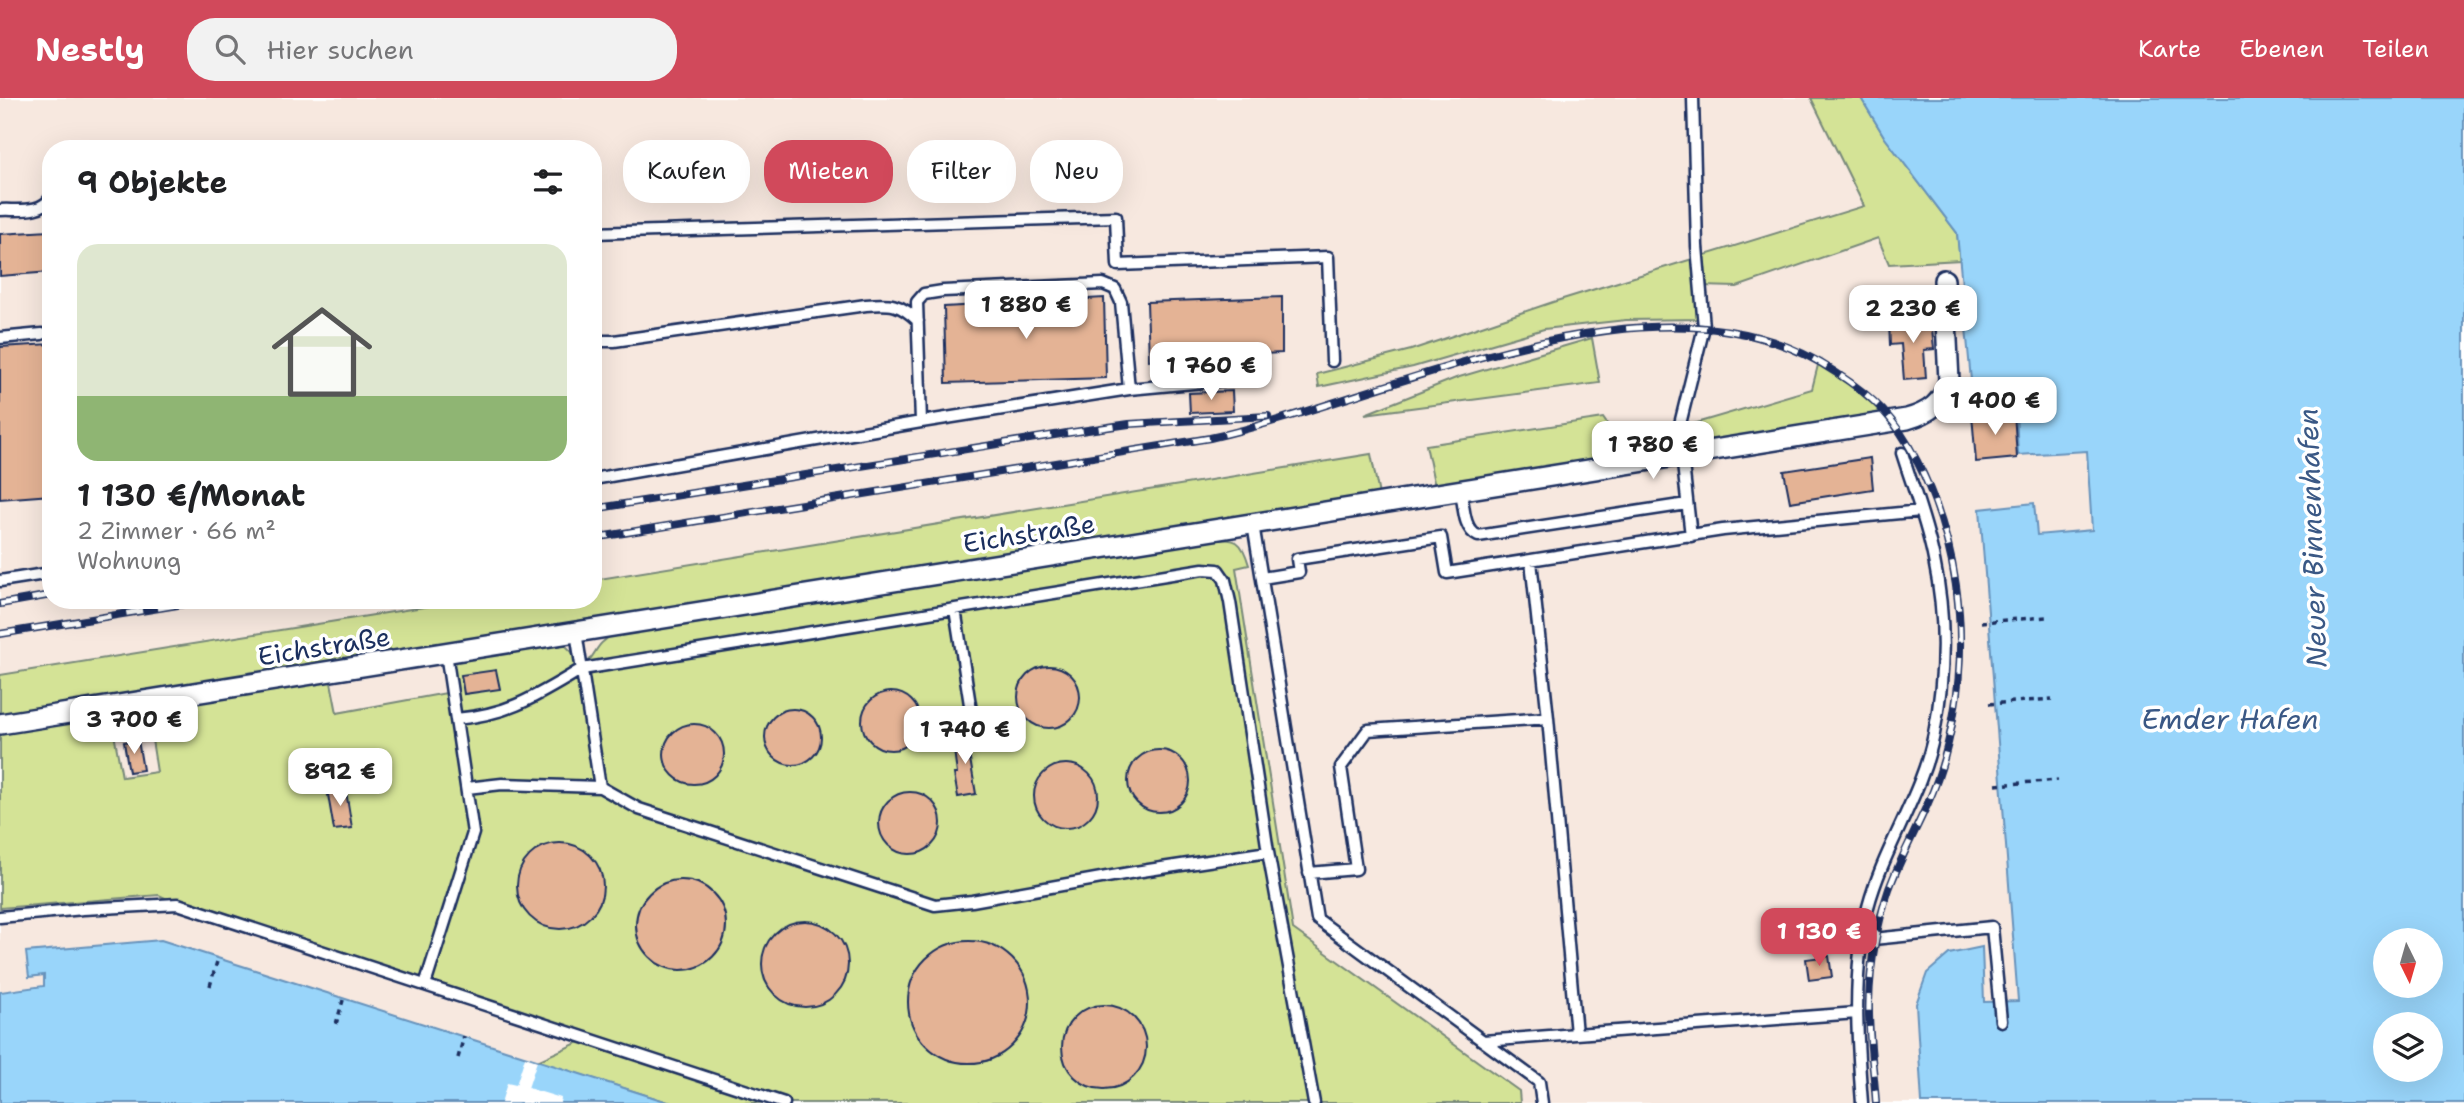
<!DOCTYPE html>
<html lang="de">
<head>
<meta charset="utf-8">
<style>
	body { margin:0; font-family:"Shantell Sans",sans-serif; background:#f2f2f2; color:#202124; height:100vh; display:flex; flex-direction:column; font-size:26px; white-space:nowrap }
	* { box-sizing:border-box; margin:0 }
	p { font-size:23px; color:#757577 }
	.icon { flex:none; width:38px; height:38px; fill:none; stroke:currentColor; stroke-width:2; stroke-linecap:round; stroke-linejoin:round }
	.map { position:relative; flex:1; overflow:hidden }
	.drawer { position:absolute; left:42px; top:42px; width:560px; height:469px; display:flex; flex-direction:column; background:#fff; border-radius:28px; box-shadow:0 7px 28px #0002 }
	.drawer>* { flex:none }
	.hud { position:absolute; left:623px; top:42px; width:665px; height:63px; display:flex; gap:14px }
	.needle { width:46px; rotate:175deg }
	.buttons { position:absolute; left:2373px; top:830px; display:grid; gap:14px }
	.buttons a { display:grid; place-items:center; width:70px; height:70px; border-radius:50%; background:#fff; box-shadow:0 7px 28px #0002; font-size:35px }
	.price { position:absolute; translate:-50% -60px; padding:0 16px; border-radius:14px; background:#fff; color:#222; font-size:23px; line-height:46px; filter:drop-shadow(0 2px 4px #0008) }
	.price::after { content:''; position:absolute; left:50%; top:42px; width:21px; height:16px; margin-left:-10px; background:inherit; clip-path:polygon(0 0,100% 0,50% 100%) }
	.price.selected { background:#d1495b; color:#fff }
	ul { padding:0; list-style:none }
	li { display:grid; align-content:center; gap:14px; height:371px; padding:0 35px }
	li+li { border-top:2px solid #e0e0e0 }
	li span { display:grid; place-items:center; height:217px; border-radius:21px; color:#555 }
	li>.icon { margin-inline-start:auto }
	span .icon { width:126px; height:126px; fill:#fffc; stroke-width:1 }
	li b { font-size:30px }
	h2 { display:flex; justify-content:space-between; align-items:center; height:84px; padding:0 35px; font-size:30px }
	.chip { padding:0 24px; border-radius:28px; background:#fff; box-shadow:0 7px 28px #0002; font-size:24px; line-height:63px }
	.chip.selected { background:#d1495b; color:#fff }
	header { display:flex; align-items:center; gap:42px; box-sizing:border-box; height:98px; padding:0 35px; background:#d1495b; color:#fff }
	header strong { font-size:33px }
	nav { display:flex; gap:38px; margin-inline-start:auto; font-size:24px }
	.search { width:490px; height:63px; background:#f2f2f2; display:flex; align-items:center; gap:18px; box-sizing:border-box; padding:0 24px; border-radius:28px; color:#757577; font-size:26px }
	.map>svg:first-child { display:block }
</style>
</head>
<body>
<header>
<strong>Nestly</strong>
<div class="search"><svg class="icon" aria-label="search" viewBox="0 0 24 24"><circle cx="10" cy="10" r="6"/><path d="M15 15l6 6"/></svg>Hier suchen</div>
<nav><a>Karte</a><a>Ebenen</a><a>Teilen</a></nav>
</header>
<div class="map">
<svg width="2464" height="1005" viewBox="0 0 2464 1005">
	<rect width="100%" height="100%" fill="#fff"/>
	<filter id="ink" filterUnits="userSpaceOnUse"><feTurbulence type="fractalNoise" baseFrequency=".0143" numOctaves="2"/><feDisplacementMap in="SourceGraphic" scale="14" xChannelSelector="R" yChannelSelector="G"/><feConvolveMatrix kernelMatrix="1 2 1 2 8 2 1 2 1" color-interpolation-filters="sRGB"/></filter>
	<g filter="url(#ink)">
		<!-- built -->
		<path fill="#f7e8df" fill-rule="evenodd" d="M 0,0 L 1861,0 L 1885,40 L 1957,135 L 1974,314 L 2014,314 L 2018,357 L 2087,353 L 2092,433 L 2036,437 L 2034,405 L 1980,411 L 2018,904 L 1984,904 L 1982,850 L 1916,906 L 1922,1005 L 671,1005 L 161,842 L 44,877 L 44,888 L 0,894 ZM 51,51 L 593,51 L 593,502 L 51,502 Z"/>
		<!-- green -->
		<path fill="#d4e396" stroke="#78897a" stroke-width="2" fill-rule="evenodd" d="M 1811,0 L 1861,0 L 1885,40 L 1957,135 L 1960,162 L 1889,166 L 1878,140 L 1737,189 L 1701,188 L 1704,221 L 1626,222 L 1544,231 L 1413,269 L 1319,289 L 1317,276 L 1411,252 L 1553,204 L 1864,108 Z
			M 1592,240 L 1600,285 L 1365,316 L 1456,280 Z
			M 1819,263 L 1867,295 L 1892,324 L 1695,347 L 1688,342 L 1686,328 L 1679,330 L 1812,291 Z
			M 1603,320 L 1612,333 L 1658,324 L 1665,333 L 1667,342 L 1657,352 L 1435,389 L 1426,347 Z
			M 1371,356 L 1379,397 L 612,518 L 567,526 L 563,545 L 572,554 L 582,571 C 597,556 595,546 614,536 L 1204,442 C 1233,442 1240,436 1249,467 L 1236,470 L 1293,831 L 1519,993 L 1520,1005 L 671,1005 L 537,963 L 586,941 L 178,806 L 159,797 L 0,810 L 0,577 L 467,502 L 593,502 L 593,482 ZM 446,555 L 452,594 L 337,615 L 329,574 ZM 146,603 L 157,674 L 122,679 L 109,609 Z"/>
		<!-- water -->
		<path fill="#99d5fa" stroke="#6793bc" stroke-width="2" fill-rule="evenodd" d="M 1861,0 L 2464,0 L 2464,1005 L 1922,1005 L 1916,906 L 1927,875 L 1949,856 L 1982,849 L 1984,904 L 2018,903 L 1980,411 L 2034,405 L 2037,437 L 2092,432 L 2087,353 L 2018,357 L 2016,312 L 1974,314 L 1957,135 L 1885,40 ZM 2385,842 L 2431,842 L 2431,887 L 2385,887 ZM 2385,926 L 2431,926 L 2431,971 L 2385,971 Z
			M 161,842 L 671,1005 L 0,1005 L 0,894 L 44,888 L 44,877 L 29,879 L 26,854 Z"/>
		<!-- pier -->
		<path fill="#fff" d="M 525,959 L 537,963 L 528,990 L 561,1000 L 560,1005 L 501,1005 L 507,985 L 516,987 Z"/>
		<!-- building -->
		<path fill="#e4b395" stroke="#1b2f5e" stroke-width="2" d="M 49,133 L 51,174 L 0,178 L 0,136 Z
			M 1282,199 L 1282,255 L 1149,262 L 1147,204 Z
			M 1104,200 L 1106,280 L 946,285 L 944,209 Z
			M 1931,220 L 1934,251 L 1924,252 L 1926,280 L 1904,282 L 1901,246 L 1890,247 L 1889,224 Z
			M 51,246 L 51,397 L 0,401 L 0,249 Z
			M 1232,293 L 1233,313 L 1190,315 L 1189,295 Z
			M 2014,314 L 2017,360 L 1976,364 L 1972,317 Z
			M 1870,360 L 1873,391 L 1790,404 L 1784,373 Z
			M1018 599a31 31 0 1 1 62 0a31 31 0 1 1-62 0Z
			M 496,572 L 500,591 L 464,596 L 461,577 Z
			M862 623a29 29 0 1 1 58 0a29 29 0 1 1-58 0Z
			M765 639a28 28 0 1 1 56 0a28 28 0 1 1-56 0Z
			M664 656a30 30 0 1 1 60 0a30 30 0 1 1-60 0Z
			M 977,640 L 979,654 L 969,655 L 976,696 L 958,699 L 954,676 L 957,676 L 953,643 Z
			M 138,642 L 143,672 L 129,674 L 124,644 Z
			M1128 683a31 31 0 1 1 62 0a31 31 0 1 1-62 0Z
			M1034 698a32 32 0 1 1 64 0a32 32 0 1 1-64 0Z
			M 345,687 L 352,730 L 334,732 L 327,691 Z
			M879 725a31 31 0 1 1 62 0a31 31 0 1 1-62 0Z
			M517 788a43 43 0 1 1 86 0a43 43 0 1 1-86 0Z
			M636 827a45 45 0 1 1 90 0a45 45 0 1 1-90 0Z
			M762 866a43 43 0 1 1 86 0a43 43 0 1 1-86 0Z
			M908 904a61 61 0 1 1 122 0a61 61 0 1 1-122 0Z
			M 1829,858 L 1832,879 L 1809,882 L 1806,861 Z
			M1062 949a42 42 0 1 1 84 0a42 42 0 1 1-84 0Z"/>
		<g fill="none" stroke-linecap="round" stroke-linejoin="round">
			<!-- lane casing -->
			<g stroke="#1b2f5e" stroke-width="15">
				<path id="lane" d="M 0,112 C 17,111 42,116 51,99
					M 593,135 L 1116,119 L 1118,167 L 1328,159 L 1332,263
					M 0,240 L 42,236
					M 593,243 L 614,243 L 866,207 C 890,205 900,205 918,223
					M 921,324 L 917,204 L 924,196 L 943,193 L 1103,186 L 1115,191 L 1121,204 L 1129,291
					M 593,381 L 921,324 L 1129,291 L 1257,279
					M 1461,393 C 1464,408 1463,431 1478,438 L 1687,406
					M 1253,426 L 1317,821 L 1539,984 L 1542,1005
					M 1691,438 L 1679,330 L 1704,229 L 1697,148 L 1693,0
					M 1262,480 L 1299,474 L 1297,461 L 1441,439 L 1447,475 L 1723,432 L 1921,413
					M 0,483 L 51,475
					M 955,511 L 971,613
					M 456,621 C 511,616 536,598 582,571 L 1203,471 L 1218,472 L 1225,482 L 1230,504 L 1268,754 L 1314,1005
					M 600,689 L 639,711 L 935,807 L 972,803 L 1135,774 L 1268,754
					M 467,690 L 502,686 L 600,689 L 576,534
					M 1309,775 L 1356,771 L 1341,669 L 1368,632 L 1548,620
					M 0,819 L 83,811 L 178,806 L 784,1005
					M 1863,842 L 1992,829 L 2001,923
					M 425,887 L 473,735 L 446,555
					M 1576,936 L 1857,915
					M 1483,943 L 1576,936 L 1548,620 L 1531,463
					M 1862,1005 C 1857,940 1852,873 1868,809 C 1884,749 1922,697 1934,636 C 1945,579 1946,518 1934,462 C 1927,425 1913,390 1902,355"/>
			</g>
			<!-- street casing -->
			<g stroke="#1b2f5e" stroke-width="24">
				<path id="street" d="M 0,626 L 1907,321 C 1929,315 1943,305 1949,283 L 1944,182"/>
			</g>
			<!-- path -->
			<path stroke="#1b2f5e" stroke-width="3.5" stroke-dasharray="5 5" stroke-linecap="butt" d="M 1981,524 L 2046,519
				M 1989,606 L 2052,601
				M 1996,687 L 2058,682
				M 210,888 L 218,860
				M 336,926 L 344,899
				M 458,960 L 464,938"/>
			<!-- lane -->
			<use href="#lane" stroke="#fff" stroke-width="10"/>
			<!-- street -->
			<use href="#street" stroke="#fff" stroke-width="19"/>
			<!-- rail casing -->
			<g stroke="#1b2f5e" stroke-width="8">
				<path id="rail" d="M 593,411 L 1067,335 L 1129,326 L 1268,318
					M 593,440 L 1210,340 C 1391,300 1662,156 1835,274 C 1875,300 1895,320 1917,363 C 1956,440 1969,530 1954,615 C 1949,646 1941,676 1928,705 C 1915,734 1900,761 1889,791 C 1877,826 1870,867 1869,904 C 1868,937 1874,972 1876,1005
					M 0,506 L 51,497
					M 0,536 L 208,502"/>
			</g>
			<!-- rail -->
			<use href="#rail" stroke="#fff" stroke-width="5" stroke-dasharray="16" stroke-linecap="butt"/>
		</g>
	</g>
	<g text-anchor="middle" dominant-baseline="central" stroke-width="7" stroke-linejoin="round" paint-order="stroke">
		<!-- street labels -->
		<g font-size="26" fill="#1b2f5e" stroke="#fff">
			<text transform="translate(1029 435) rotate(-9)">Eichstraße</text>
			<text transform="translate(324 548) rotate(-9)">Eichstraße</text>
		</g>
		<!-- water labels -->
		<g font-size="28" font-style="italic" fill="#3a5885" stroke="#fff">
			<text transform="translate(2312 440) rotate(-92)">Neuer Binnenhafen</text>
			<text x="2230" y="621">Emder Hafen</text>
		</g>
	</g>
</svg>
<div class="buttons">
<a><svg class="needle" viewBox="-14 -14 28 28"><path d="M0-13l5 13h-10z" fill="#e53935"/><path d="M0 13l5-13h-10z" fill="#757577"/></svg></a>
<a><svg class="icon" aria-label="layers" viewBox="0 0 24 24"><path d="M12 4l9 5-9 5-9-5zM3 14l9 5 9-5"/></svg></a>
</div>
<b class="price" style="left:1026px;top:243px">1 880 €</b>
<b class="price" style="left:1913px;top:247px">2 230 €</b>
<b class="price" style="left:1211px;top:304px">1 760 €</b>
<b class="price" style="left:1995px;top:339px">1 400 €</b>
<b class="price" style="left:1653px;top:383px">1 780 €</b>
<b class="price" style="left:134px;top:658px">3 700 €</b>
<b class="price" style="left:965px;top:668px">1 740 €</b>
<b class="price" style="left:340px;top:710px">892 €</b>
<b class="price selected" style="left:1819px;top:870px">1 130 €</b>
<div class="hud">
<a class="chip">Kaufen</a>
<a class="chip selected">Mieten</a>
<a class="chip">Filter</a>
<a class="chip">Neu</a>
</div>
<section class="drawer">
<h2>9 Objekte<svg class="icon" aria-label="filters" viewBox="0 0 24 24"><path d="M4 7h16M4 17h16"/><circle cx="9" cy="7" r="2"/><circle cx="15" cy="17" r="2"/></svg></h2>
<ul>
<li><span style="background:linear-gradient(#dfe7d0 70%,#8fb573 0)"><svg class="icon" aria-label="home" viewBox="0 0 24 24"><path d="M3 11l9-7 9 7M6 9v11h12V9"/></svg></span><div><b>1 130 €/Monat</b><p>2 Zimmer · 66 m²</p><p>Wohnung</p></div></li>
</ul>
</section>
</div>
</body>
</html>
